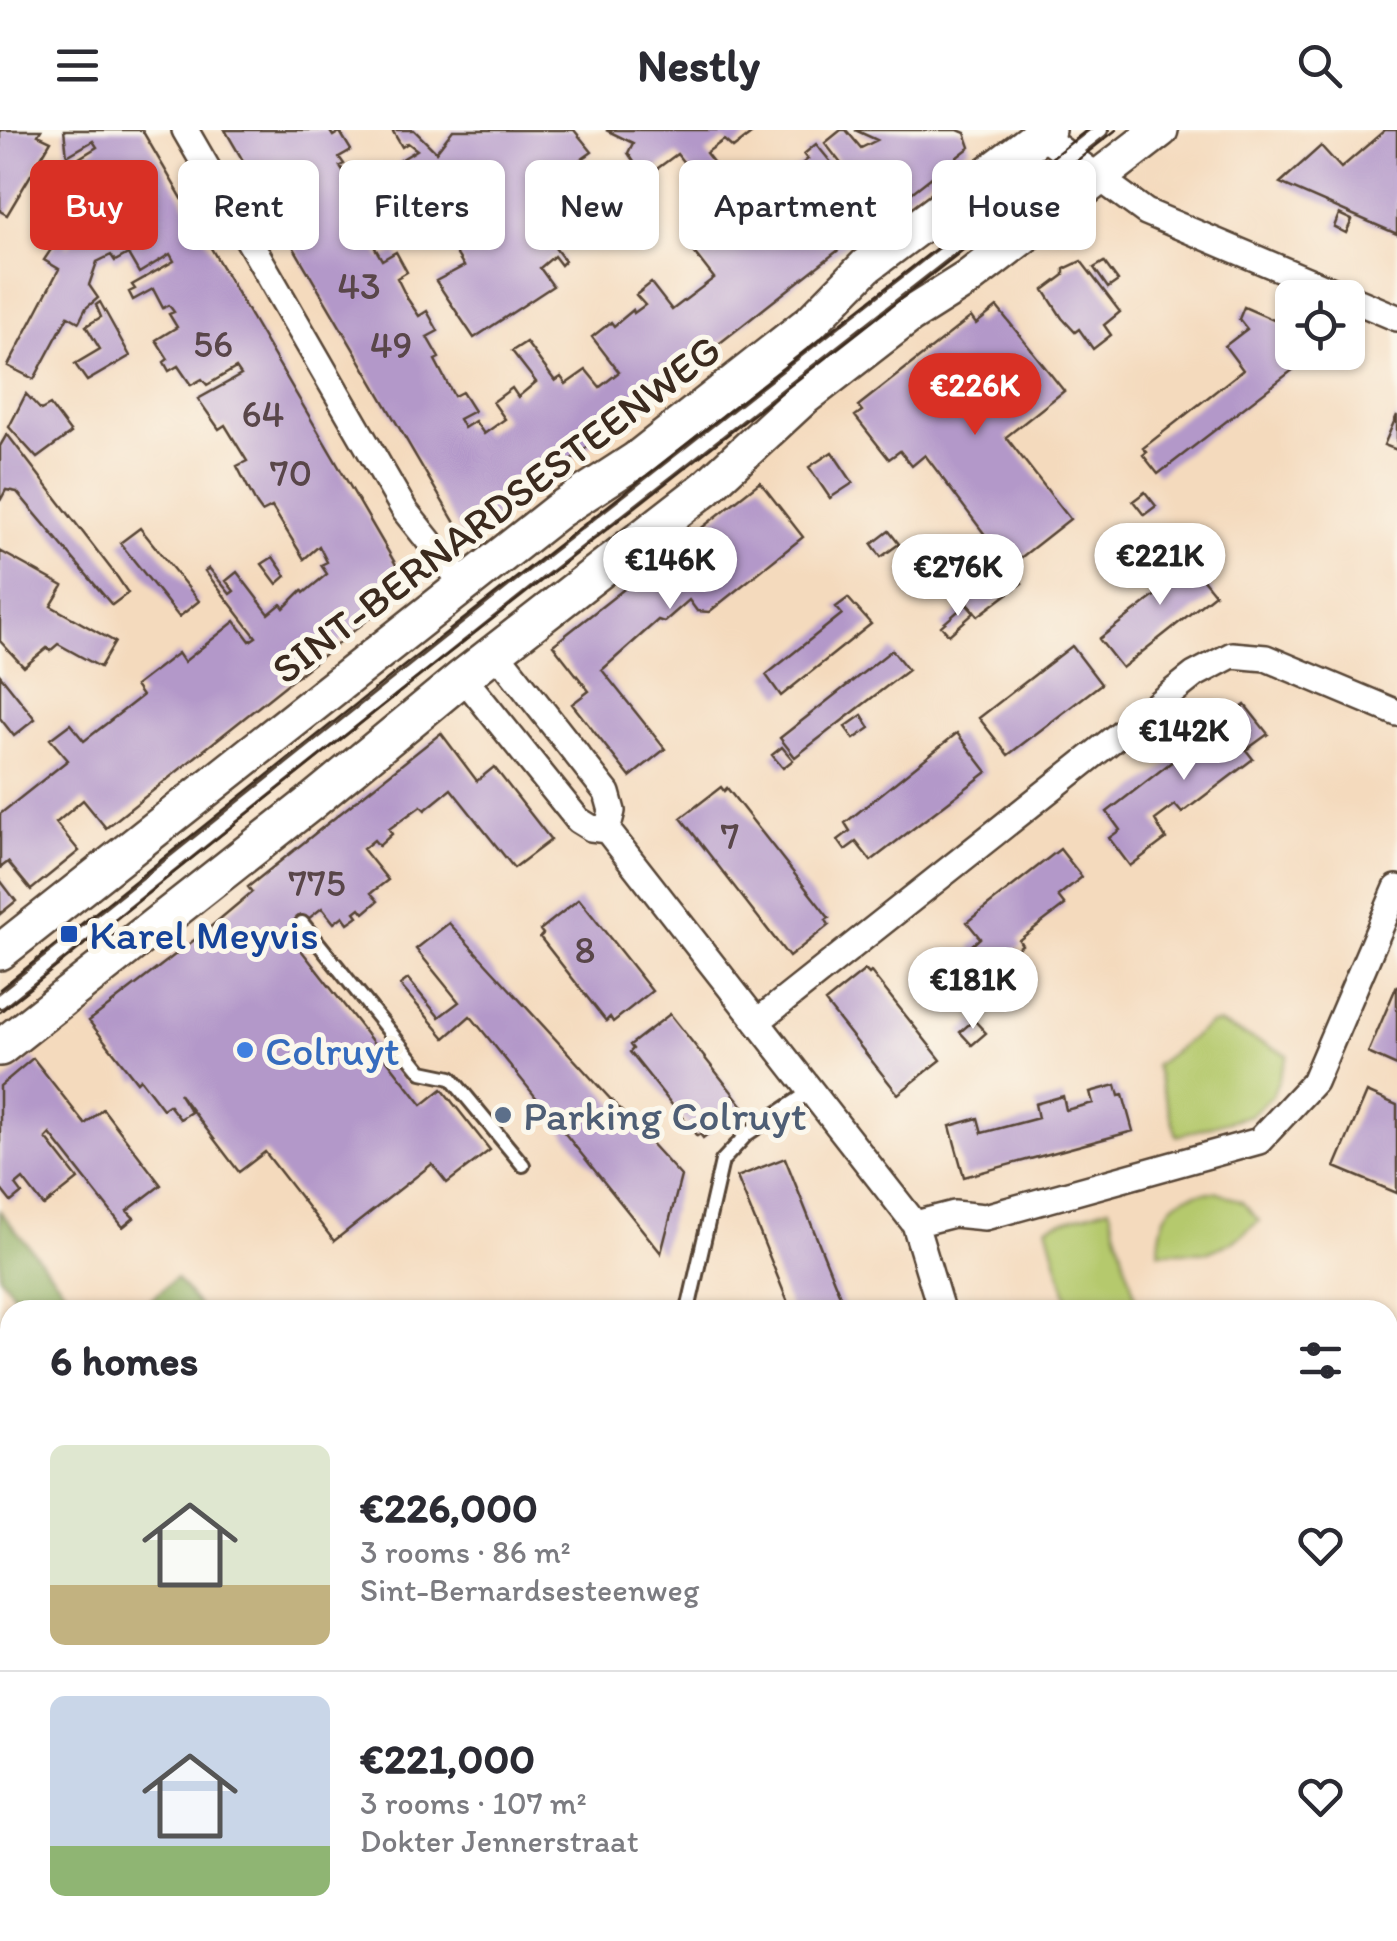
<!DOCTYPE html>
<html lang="en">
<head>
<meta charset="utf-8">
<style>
	body { margin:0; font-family:Itim,sans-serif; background:#f2f2f3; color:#2b2b33; height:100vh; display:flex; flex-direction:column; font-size:38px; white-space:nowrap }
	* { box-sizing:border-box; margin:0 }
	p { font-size:32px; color:#7c7c81 }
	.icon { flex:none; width:55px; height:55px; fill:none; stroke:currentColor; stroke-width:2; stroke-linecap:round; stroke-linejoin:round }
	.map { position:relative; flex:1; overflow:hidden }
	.sheet { position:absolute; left:0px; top:1170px; width:1398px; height:642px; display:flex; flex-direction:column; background:#fff; border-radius:30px 30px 0 0; box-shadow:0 2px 8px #0004 }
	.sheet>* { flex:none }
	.guide { position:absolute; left:30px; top:30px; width:1338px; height:90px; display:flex; gap:20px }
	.controls { position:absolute; left:1275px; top:150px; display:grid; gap:20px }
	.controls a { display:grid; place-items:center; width:90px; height:90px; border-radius:15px; background:#fff; box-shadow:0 2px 8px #0004; font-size:50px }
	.price { position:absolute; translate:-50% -85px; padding:0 22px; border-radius:35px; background:#fff; color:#222; font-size:32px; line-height:65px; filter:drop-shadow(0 2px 5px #0008) }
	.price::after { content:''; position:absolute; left:50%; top:60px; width:30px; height:22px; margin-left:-15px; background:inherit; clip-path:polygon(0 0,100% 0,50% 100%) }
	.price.on { background:#d93025; color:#fff }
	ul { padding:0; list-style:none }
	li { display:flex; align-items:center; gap:30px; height:250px; padding:0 50px }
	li+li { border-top:2px solid #e1e1e2 }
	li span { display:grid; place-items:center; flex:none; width:280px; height:200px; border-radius:15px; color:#555 }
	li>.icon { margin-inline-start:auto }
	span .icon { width:120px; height:120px; fill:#fffc; stroke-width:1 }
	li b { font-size:42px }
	h2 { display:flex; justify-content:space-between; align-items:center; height:120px; padding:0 50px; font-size:42px }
	.pill { padding:0 35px; border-radius:15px; background:#fff; box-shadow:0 2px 8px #0004; font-size:35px; line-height:90px }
	.pill.on { background:#d93025; color:#fff }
	header { display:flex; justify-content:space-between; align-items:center; height:130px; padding:0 50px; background:#fff; font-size:45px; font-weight:800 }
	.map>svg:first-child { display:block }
</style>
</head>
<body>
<header><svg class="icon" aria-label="menu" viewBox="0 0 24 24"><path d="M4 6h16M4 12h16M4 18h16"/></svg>Nestly<svg class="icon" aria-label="search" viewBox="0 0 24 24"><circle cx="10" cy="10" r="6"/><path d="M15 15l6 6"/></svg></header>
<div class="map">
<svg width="1397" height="1811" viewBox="0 0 1397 1811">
	<rect width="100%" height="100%" fill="#fbf7ec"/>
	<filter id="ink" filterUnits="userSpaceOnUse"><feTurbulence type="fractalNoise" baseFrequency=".01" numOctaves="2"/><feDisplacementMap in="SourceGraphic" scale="20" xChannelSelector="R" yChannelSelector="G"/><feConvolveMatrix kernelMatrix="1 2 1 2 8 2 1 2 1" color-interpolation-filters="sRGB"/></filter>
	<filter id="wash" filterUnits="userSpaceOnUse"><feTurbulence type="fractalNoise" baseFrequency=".0048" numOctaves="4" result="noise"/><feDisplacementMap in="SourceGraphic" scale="40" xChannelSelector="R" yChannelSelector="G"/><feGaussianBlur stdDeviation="2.25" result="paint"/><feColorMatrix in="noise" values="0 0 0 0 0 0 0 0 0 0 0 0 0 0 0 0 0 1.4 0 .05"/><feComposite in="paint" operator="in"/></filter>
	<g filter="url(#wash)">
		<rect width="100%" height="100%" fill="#f4dabd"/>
		<!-- green -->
		<path fill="#b5c96d" stroke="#787a46" stroke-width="2.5" d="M 1218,893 L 1288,925 L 1272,966 L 1250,985 L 1177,1006 L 1155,936 L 1210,894 Z
			M 1218,1062 L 1242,1072 L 1259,1091 L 1234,1111 L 1209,1122 L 1159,1122 C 1160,1080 1173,1061 1218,1062 Z
			M 1109,1077 L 1139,1180 L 1070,1180 L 1047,1096 Z
			M 1397,1636 L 1397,1811 L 1344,1811 L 1347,1803 L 1388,1802 L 1388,1668 Z"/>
		<!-- forest -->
		<path fill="#90ad60" stroke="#666c3f" stroke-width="2.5" d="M 0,1081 L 81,1180 L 26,1180 L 0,1146 Z
			M 176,1148 L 202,1180 L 139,1180 Z
			M 915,1802 L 949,1811 L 854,1809 L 855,1803 Z"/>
		<g id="blocks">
			<!-- building -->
			<path fill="#b398c9" d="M 0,0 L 41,0 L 38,5 L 51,11 L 7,85 L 0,81 Z
				M 64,0 L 142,0 L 409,457 L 106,698 L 83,670 L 56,693 L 79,721 L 31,760 L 8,732 L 0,738 L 0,684 L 68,630 L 50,609 L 70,594 L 84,611 L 142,566 L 135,556 L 178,523 L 184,532 L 235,491 L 250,511 L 256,507 L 205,441 L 209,438 L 230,464 L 234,461 L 226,451 L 237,442 L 269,484 L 281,474 L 284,478 L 302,460 L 304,463 L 327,444 L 321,435 L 327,432 L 319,416 L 304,429 L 272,377 L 262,382 L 257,375 L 237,336 L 247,331 L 225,295 L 219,299 L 198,269 L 241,245 L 236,238 L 207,255 L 202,249 L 191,255 L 178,236 L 169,241 L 164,232 L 168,229 L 156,210 L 177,197 L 169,184 L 174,182 L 169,175 L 163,178 L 153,159 L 133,170 L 129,162 L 135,159 L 132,155 L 174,131 L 170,124 L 139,143 L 128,124 L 115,131 L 111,125 L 97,132 L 89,155 L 98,168 L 86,178 L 79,192 L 68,186 L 34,249 L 8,236 L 59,139 L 44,130 L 66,97 L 64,83 L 71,82 L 76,102 L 66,116 L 68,117 L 83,100 L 106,87 L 95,69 L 91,71 L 80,53 L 71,58 L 68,35 L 97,17 L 93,11 L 67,26 Z
				M 225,0 L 329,0 L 333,6 L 340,2 L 351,20 L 339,27 L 344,34 L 340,36 L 348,48 L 358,42 L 365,52 L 351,61 L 356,69 L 365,63 L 376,82 L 371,85 L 374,92 L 381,88 L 389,101 L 371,111 L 382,130 L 396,122 L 407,142 L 397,148 L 407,168 L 419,186 L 427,181 L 438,201 L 427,207 L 439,228 L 435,230 L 454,266 L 462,262 L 474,281 L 459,289 L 464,298 L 475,291 L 484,304 L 505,289 L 493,272 L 512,258 L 518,267 L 536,252 L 512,221 L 526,212 L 555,251 L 561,247 L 566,254 L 586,240 L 600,257 L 619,242 L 592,207 L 611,192 L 614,196 L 633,180 L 634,183 L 645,175 L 636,165 L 651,153 L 672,180 L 714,148 L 693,121 L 712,108 L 691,81 L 710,66 L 677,24 L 639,52 L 630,40 L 636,35 L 628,23 L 633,13 L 606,0 L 748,0 L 751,4 L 733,18 L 724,10 L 706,23 L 736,61 L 753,47 L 780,81 L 797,62 L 785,47 L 808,29 L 804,24 L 816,14 L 852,58 L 857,54 L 825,13 L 841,0 L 846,0 L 861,18 L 877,10 L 855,0 L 958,0 L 965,3 L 970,17 L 471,408 L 462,405 Z
				M 392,0 L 414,0 L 436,22 L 453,0 L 574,0 L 592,22 L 539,59 L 565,92 L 546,106 L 565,131 L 561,135 L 554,126 L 540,138 L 553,156 L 474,208 L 436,151 L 464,136 L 440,97 L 434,100 L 429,90 L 422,93 L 416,85 L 428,78 L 399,31 L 417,20 L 408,13 L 402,17 Z
				M 1385,0 L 1397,0 L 1397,104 L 1280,53 L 1321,16 L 1341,38 Z
				M 611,55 L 636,88 L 614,105 L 603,90 L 578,108 L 565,92 Z
				M 1339,84 L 1352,90 L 1346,103 L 1334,97 Z
				M 1081,131 L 1120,182 L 1104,195 L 1111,205 L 1093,219 L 1079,199 L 1075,202 L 1062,188 L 1044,160 L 1064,145 L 1064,139 Z
				M 1104,132 L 1118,151 L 1108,158 L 1094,138 Z
				M 100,172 L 130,226 L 87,251 L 75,234 L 100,219 L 86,196 L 101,187 L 96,175 Z
				M 997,177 L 1064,261 L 1006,307 L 1070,389 L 1009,437 L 1022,453 L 978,486 L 957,458 L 1001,426 L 925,325 L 912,336 L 900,321 L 889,329 L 855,286 L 862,281 L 858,276 L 971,187 L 976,194 Z
				M 1244,177 L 1292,198 L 1292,222 L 1316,222 L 1158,344 L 1143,325 L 1147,322 L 1143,318 L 1243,240 L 1225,216 L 1247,199 L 1239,189 Z
				M 26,264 L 41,280 L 50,275 L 71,303 L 37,328 L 9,297 Z
				M 1397,285 L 1397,320 L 1384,315 Z
				M 7,304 L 118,448 L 128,463 L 112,475 L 17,362 L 6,360 L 0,371 L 0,316 Z
				M 832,322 L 853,353 L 830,368 L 809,337 Z
				M 760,352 L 803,407 L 709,482 L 697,481 L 689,470 L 664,492 L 658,490 L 602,540 L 665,619 L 630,647 L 572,574 L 589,561 L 553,515 Z
				M 1145,362 L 1156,376 L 1144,385 L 1133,371 Z
				M 140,398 L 199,471 L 179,487 L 120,413 Z
				M 889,401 L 899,414 L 881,427 L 872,414 Z
				M 1179,412 L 1196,434 L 1193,437 L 1215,464 L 1122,538 L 1099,509 L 1171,453 L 1155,431 Z
				M 0,421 L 63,456 L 51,476 L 115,512 L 100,537 L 58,514 L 50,521 L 47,518 L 24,537 L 0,511 Z
				M 273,427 L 286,446 L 277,454 L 262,434 Z
				M 848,468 L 871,494 L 781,566 L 766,545 L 842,484 L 836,477 Z
				M 966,474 L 974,483 L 949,505 L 941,496 Z
				M 1072,516 L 1101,554 L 1008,625 L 979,588 Z
				M 892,520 L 908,540 L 795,627 L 780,608 Z
				M 0,545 L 35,589 L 14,606 L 0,588 Z
				M 1245,575 L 1268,604 L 1246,620 L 1253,629 L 1182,683 L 1175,675 L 1155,690 L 1166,709 L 1130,736 L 1109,708 L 1120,700 L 1107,682 Z
				M 862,585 L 870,598 L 854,609 L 845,597 Z
				M 441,603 L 477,651 L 494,637 L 551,710 L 514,738 L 451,659 L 425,680 L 421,676 L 389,699 L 392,704 L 379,716 L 374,710 L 363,719 L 388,750 L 371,763 L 378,771 L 364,783 L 360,778 L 355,782 L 358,786 L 348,793 L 343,786 L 334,793 L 322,778 L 294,800 L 306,816 L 301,820 L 422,975 L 442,959 L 490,1020 L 447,1053 L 432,1034 L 334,1111 L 265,1022 L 239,1042 L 179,963 L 191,982 L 180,989 L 169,975 L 163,979 L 140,949 L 137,952 L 89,891 L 202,804 L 252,762 L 248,757 Z
				M 957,603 L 987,642 L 871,731 L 856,712 L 845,720 L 838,710 L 850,701 L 845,693 Z
				M 782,617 L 793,630 L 783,638 L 772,625 Z
				M 721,657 L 724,661 L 727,658 L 829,788 L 826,790 L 829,795 L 789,827 L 681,688 Z
				M 1060,719 L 1082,747 L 1058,766 L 1065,775 L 1019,810 L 1022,815 L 987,839 L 970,817 L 980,808 L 967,792 Z
				M 0,750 L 16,771 L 0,784 Z
				M 579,769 L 652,861 L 613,892 L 610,887 L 606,891 L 540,807 L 543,804 L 540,800 Z
				M 449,793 L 681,1046 L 661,1123 L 473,889 L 470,886 L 445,908 L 400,855 L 408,849 L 439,887 L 459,872 L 416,819 Z
				M 865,840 L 869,844 L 871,842 L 941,930 L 898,964 L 825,872 Z
				M 1397,855 L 1397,936 L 1368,923 Z
				M 670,884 L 743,976 L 703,1008 L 700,1004 L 697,1006 L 630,922 L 633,919 L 630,915 Z
				M 974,890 L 986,903 L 972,915 L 960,902 Z
				M 33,928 L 85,994 L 103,979 L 161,1055 L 127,1081 L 134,1088 L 123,1097 L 50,1004 L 46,1008 L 78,1049 L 44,1076 L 23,1049 L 16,1055 L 22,1063 L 11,1072 L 0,1058 L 0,956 Z
				M 1116,955 L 1119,966 L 1123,965 L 1133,1001 L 964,1047 L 950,996 L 978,988 L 982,1003 L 1038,988 L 1035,974 L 1063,966 L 1066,980 L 1093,973 L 1090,962 Z
				M 1367,962 L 1397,975 L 1397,1063 L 1335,1037 Z
				M 785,1028 L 834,1151 L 846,1180 L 791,1180 L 751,1081 L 737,1047 Z
				M 6,1256 L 10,1261 L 10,1307 L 0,1295 L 0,1261 Z"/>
		</g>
	</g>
	<g filter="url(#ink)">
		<use href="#blocks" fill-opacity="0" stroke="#574436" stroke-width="2.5"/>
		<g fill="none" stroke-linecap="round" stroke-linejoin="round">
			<!-- service casing -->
			<g stroke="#574436" stroke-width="18">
				<path id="service" d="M 302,793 L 422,942 L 451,948 L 523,1035
					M 0,871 L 532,447 L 1101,0
					M 688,1180 L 722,1031 L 747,1004 L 811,961
					M 0,1666 L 10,1669
					M 529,1802 L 562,1811"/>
			</g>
			<!-- minor casing -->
			<g stroke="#574436" stroke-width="30">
				<path id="minor" d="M 185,0 L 405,381 L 464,455
					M 1034,0 L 1146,82 L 1397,188
					M 496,522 L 607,663 L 612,681 L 607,700
					M 463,547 L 578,690 L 591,698 L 607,700 L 915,1094 L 941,1180
					M 758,891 L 1194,545 L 1232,525 L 1266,528 L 1397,583
					M 915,1094 L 954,1084 L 985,1087 L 1259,1011 L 1314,952 L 1397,758
					M 1085,1802 L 1091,1811"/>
			</g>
			<!-- secondary casing -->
			<g stroke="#574436" stroke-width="40">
				<path id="secondary" d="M 0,822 L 559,380 L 636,330 L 811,192 L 866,136 L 1047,0
					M 0,918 L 308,675 L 463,547 L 706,358 L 803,268 L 910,185 L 967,149 L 1160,0
					M 0,1732 L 10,1734
					M 0,1801 L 38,1811
					M 277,1802 L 310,1811"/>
			</g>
			<!-- service -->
			<use href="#service" stroke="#fff" stroke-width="12"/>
			<!-- minor -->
			<use href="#minor" stroke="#fff" stroke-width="25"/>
			<!-- secondary -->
			<use href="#secondary" stroke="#fff" stroke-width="35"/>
			<!-- tram -->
			<path stroke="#3b2a1e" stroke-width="2.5" d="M 0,859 L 400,539 L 1087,0
				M 0,882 L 411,553 L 1116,0"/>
		</g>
	</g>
	<!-- markers -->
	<rect fill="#1a4fb4" stroke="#fbf7ec" stroke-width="4" x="59" y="794" width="20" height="20" rx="5"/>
	<circle fill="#3f7fe0" stroke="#fbf7ec" stroke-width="4" cx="245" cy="920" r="10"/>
	<circle fill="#5c6f8a" stroke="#fbf7ec" stroke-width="4" cx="503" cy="985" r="10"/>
	<g text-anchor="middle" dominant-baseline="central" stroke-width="10" stroke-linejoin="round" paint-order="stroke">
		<!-- number labels -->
		<g font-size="38" fill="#594649">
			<text x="359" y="156">43</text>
			<text x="213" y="214">56</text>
			<text x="391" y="215">49</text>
			<text x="263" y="284">64</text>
			<text x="291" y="343">70</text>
			<text x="730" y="706">7</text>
			<text x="317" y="753">775</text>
			<text x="585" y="820">8</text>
		</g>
		<!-- street labels -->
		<g font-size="42" fill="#3b2a1e" stroke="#fbf7ec">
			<text transform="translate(496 379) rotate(-37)">SINT-BERNARDSESTEENWEG</text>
		</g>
		<!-- transit labels -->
		<g font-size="42" fill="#164399" stroke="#fbf7ec" text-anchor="start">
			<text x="89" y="804">Karel Meyvis</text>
		</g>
		<!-- shop labels -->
		<g font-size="42" fill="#366cbe" stroke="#fbf7ec" text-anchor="start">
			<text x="265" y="920">Colruyt</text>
		</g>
		<!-- service labels -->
		<g font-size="42" fill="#4e5e75" stroke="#fbf7ec" text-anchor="start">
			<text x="523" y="985">Parking Colruyt</text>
		</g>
	</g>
</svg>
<div class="controls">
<a><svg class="icon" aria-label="locate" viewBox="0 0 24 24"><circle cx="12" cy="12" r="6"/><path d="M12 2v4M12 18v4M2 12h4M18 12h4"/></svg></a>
</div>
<b class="price on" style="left:975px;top:308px">€226K</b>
<b class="price" style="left:1160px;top:478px">€221K</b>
<b class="price" style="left:670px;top:482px">€146K</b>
<b class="price" style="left:958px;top:489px">€276K</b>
<b class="price" style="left:1184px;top:653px">€142K</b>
<b class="price" style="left:973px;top:902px">€181K</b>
<div class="guide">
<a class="pill on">Buy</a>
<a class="pill">Rent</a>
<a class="pill">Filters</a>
<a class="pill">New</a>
<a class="pill">Apartment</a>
<a class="pill">House</a>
</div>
<section class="sheet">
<h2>6 homes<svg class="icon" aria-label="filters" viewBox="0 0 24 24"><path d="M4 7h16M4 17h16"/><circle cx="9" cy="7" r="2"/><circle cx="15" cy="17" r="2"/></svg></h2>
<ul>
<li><span style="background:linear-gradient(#dfe7d0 70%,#c2b280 0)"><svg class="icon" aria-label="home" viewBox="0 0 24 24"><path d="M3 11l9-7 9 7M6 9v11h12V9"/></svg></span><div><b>€226,000</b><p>3 rooms · 86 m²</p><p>Sint-Bernardsesteenweg</p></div><svg class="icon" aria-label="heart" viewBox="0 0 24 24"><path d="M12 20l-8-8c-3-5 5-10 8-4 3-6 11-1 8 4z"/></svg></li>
<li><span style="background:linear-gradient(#c9d6e8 75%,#8fb573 0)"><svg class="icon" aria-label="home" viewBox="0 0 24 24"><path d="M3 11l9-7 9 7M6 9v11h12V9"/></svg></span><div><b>€221,000</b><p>3 rooms · 107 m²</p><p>Dokter Jennerstraat</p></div><svg class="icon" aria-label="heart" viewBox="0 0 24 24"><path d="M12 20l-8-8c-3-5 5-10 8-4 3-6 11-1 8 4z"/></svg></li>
</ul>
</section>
</div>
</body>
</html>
